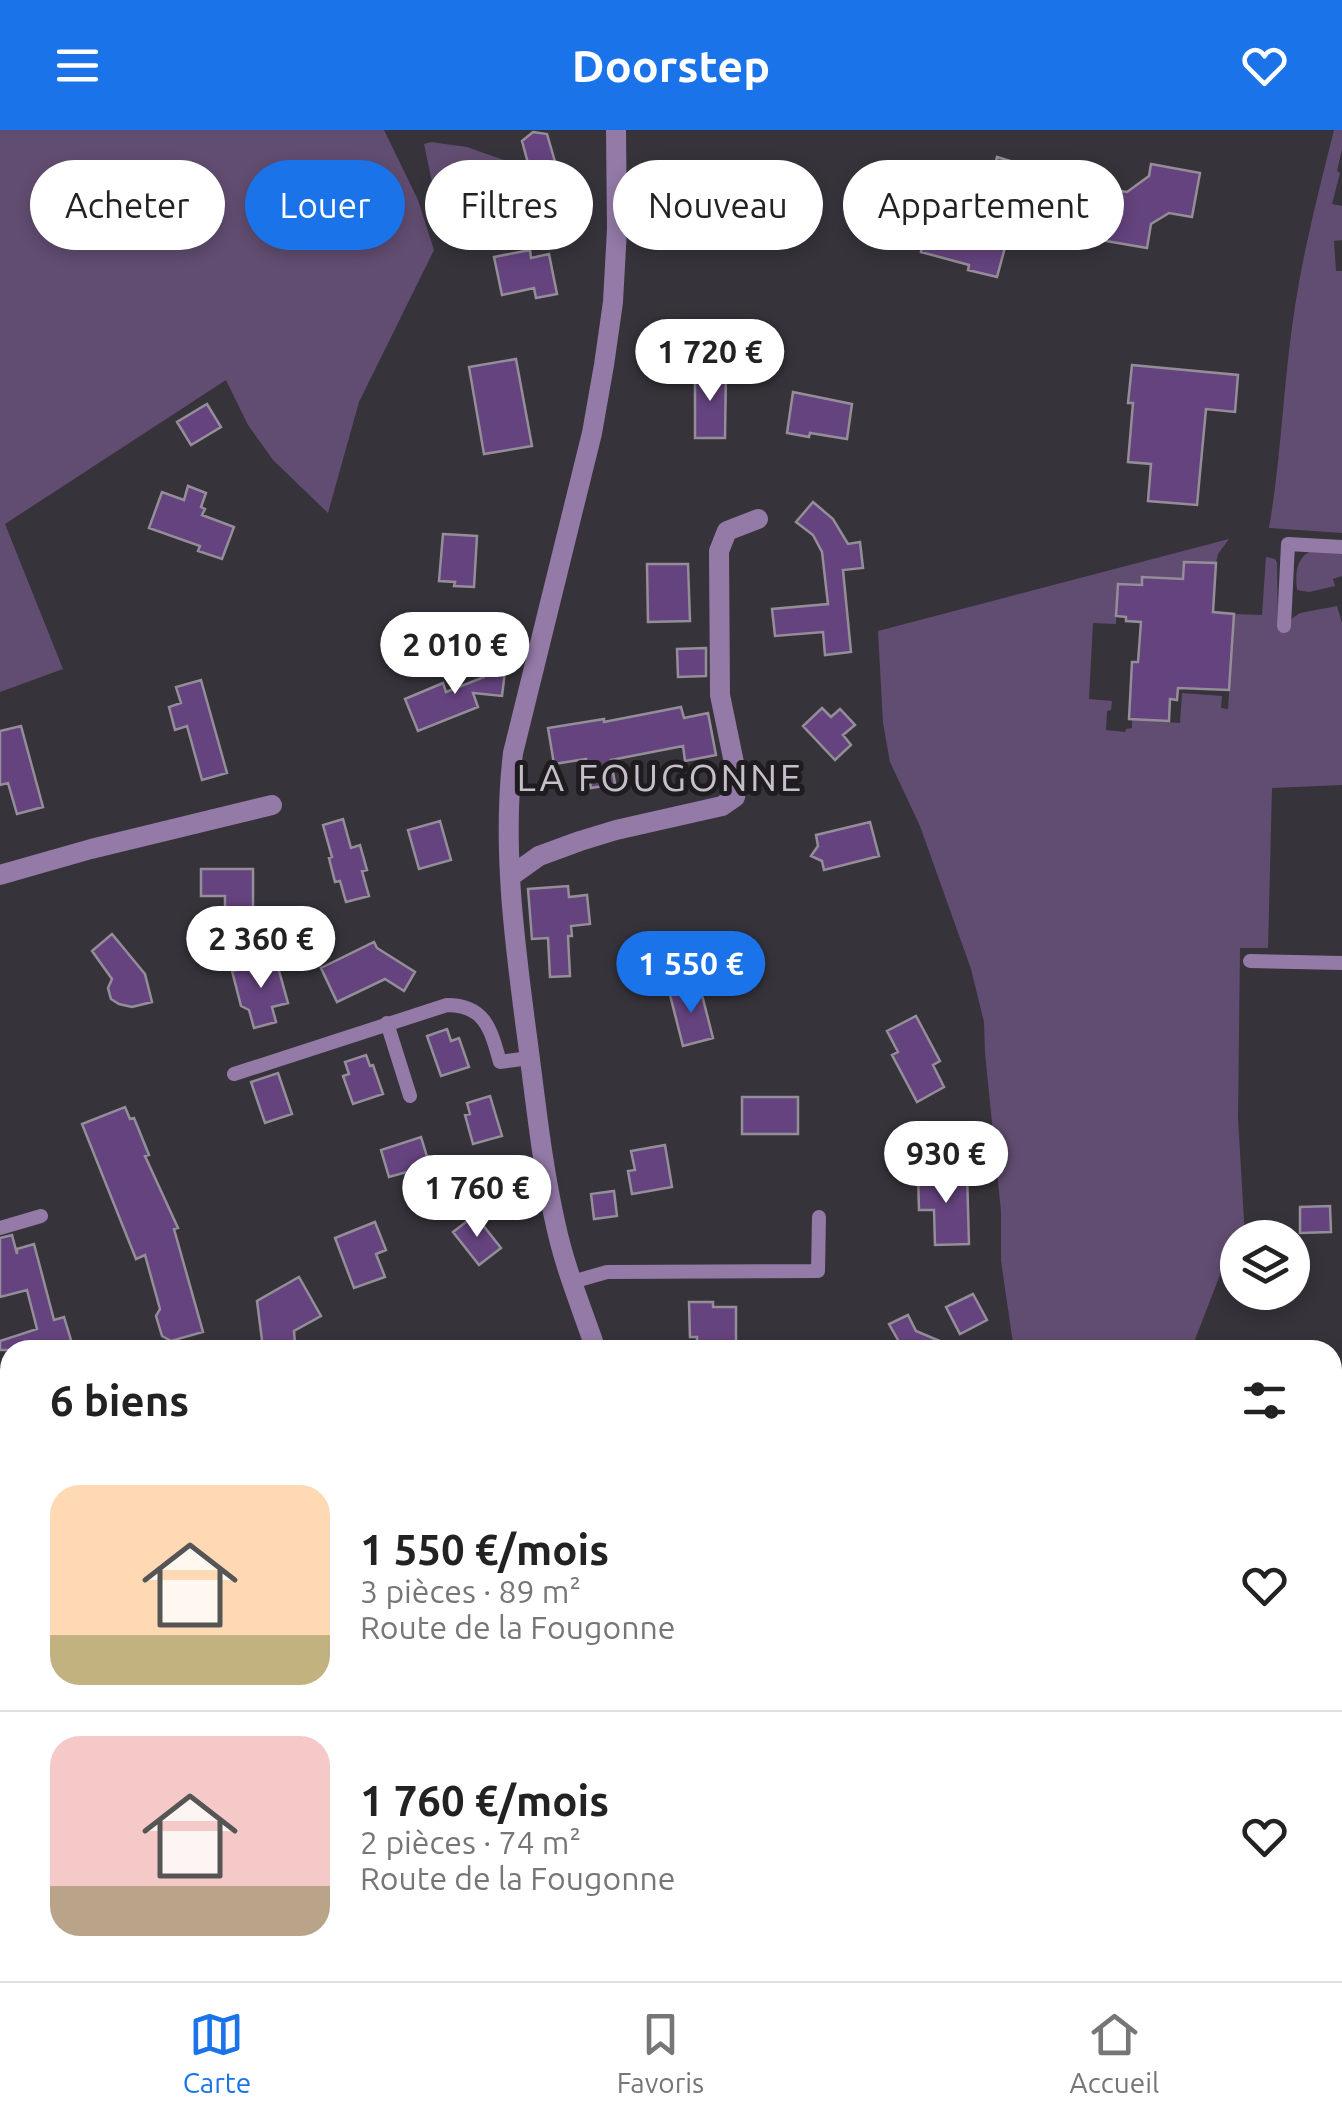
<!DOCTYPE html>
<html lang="fr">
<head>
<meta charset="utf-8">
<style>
	body { margin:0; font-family:Ubuntu,sans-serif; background:#f6f6f6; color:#222; height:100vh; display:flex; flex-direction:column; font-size:38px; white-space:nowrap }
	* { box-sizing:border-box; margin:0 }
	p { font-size:32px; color:#767676 }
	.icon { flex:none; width:55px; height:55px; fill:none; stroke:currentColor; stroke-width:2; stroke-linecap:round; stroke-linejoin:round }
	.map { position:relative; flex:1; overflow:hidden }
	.side { position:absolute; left:0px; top:1210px; width:1342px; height:642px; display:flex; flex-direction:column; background:#fff; border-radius:30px 30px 0 0; box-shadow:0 5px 15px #0003 }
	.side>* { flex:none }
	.banner { position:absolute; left:30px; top:30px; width:1282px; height:90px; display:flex; gap:20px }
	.controls { position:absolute; left:1220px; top:1090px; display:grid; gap:20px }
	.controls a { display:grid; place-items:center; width:90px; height:90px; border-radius:50%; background:#fff; box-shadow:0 5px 15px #0003; font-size:50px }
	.price { position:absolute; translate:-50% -85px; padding:0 22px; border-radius:35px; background:#fff; color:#222; font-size:32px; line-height:65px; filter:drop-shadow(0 2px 5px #0008) }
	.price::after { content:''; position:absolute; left:50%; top:60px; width:30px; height:22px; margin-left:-15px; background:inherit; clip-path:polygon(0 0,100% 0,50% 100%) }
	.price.current { background:#1a73e8; color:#fff }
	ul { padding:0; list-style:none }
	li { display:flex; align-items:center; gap:30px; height:250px; padding:0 50px }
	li+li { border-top:2px solid #e0e0e0 }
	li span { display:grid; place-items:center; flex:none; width:280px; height:200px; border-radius:30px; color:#555 }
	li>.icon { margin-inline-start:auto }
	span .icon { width:120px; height:120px; fill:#fffc; stroke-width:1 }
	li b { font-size:42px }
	h2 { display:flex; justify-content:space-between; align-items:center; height:120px; padding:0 50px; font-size:42px }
	.tag { padding:0 35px; border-radius:45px; background:#fff; box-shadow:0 5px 15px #0003; font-size:35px; line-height:90px }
	.tag.current { background:#1a73e8; color:#fff }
	header { display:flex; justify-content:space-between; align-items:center; height:130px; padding:0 50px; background:#1a73e8; color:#fff; font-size:45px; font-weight:700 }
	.dock { display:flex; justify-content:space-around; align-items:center; height:140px; border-top:2px solid #e0e0e0; background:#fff; font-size:28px; color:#767676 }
	.dock a { display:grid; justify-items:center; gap:5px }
	.dock .current { color:#1a73e8 }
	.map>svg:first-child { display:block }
</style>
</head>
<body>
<header><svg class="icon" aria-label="menu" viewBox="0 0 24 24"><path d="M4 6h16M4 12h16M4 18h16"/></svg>Doorstep<svg class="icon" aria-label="heart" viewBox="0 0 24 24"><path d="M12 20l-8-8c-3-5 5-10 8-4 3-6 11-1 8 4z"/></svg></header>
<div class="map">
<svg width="1342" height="1851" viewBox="0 0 1342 1851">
	<rect width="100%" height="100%" fill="#37333b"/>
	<!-- green -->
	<path fill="#614d71" d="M 0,0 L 384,0 L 418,70 L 434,120 L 359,272 L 328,383 L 273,330 L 248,295 L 226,250 L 5,394 L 63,539 L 0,562 Z
		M 1334,0 L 1342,0 L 1342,19 L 1337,41 L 1340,43 L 1332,74 L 1342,76 L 1342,110 L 1334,111 L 1336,141 L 1342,141 L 1342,403 L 1269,398 C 1281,329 1283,259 1293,190 C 1302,126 1318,63 1334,0 Z
		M 431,12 L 467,17 L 521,36 L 525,55 L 573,58 L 574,83 L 442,100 L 424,14 Z
		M 1229,409 L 1218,424 L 1216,433 L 1184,432 L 1183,449 L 1143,447 L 1142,455 L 1118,454 L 1116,494 L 1093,493 L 1089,569 L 1112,571 L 1111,580 L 1107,581 L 1106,600 L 1125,602 L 1126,599 L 1132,598 L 1132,589 L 1180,593 L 1182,563 L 1222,566 L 1221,578 L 1228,579 L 1234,484 L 1262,485 L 1266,427 L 1275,429 L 1277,433 L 1278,498 L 1300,483 L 1337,476 L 1342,493 L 1342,655 L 1272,658 L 1268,818 L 1240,818 L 1238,988 L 1245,1107 L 1238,1108 L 1237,1136 L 1223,1137 L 1191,1220 L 1014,1220 L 1001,1131 L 1001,1081 L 985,923 L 984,892 L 971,839 L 920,696 L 890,632 L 883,593 L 878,501 Z
		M 1313,420 L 1342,422 L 1342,446 L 1333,449 L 1335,456 L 1309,462 L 1297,460 C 1295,443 1296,427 1313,420 Z
		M 945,1843 L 1073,1843 L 1076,1851 L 939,1851 Z
		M 1182,1843 L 1329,1843 L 1331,1851 L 1178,1851 L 1177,1844 Z"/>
	<!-- building -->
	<path fill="#65437e" stroke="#938e98" stroke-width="2.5" d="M 533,2 L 547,4 L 558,42 L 546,49 L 532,48 L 522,11 Z
		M 997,27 L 1027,36 L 997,147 L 968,140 L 969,135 L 921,122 L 933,76 L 981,89 Z
		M 1151,34 L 1200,43 L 1192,87 L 1169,83 L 1151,94 L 1147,118 L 1106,111 L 1115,60 L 1127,62 L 1149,46 Z
		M 530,120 L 531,128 L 549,124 L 557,164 L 536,168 L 534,158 L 502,165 L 494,127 Z
		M 516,229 L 532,316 L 484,324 L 469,237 Z
		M 1132,235 L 1238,245 L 1235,282 L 1206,279 L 1197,375 L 1148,371 L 1151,334 L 1128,332 L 1133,273 L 1128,273 Z
		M 695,240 L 726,240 L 725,308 L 695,308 Z
		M 793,262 L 852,274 L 847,309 L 810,303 L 809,307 L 787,303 Z
		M 207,274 L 221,297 L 191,315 L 177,292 Z
		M 188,356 L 206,363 L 201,377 L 205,379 L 202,385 L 234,397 L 222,429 L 198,421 L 200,416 L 149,398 L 162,362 L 184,370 Z
		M 813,372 L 833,389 L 848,414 L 860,412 L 863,438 L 843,440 L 851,522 L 825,525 L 823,502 L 775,506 L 772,479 L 828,474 L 822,422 L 813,405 L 796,392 Z
		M 443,404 L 477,406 L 474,457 L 454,456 L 455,452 L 439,451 Z
		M 1184,432 L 1216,433 L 1213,482 L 1234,484 L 1229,560 L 1178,558 L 1177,570 L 1170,569 L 1169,591 L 1129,589 L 1132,532 L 1138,532 L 1141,492 L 1126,491 L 1126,487 L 1116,486 L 1118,454 L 1142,455 L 1142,447 L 1183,449 Z
		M 647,434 L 688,434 L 690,491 L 648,492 Z
		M 706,518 L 706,546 L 678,547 L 677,519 Z
		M 486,530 L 506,533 L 502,566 L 473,563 L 478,577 L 418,601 L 405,569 L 443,553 L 446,562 L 484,547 Z
		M 201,550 L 227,643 L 202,650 L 187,596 L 175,600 L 169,577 L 181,573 L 176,557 Z
		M 681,577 L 684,588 L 708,583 L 716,625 L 685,631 L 683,616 L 611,630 L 615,654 L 591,658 L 586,629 L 554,634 L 548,598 L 604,589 L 604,592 Z
		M 822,578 L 831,587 L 840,579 L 855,595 L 843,605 L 851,615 L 835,630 L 803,596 Z
		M 21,596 L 43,677 L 17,684 L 8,653 L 0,655 L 0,601 Z
		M 343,689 L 351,718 L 360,715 L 367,740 L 362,741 L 369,766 L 346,772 L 340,751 L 335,752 L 329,728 L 332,727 L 323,695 Z
		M 440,691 L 451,730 L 419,739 L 408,700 Z
		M 870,692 L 879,726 L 824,740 L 822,731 L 811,726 L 818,716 L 816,705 Z
		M 201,739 L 253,739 L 253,779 L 225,779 L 225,766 L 201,766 Z
		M 568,756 L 569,767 L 587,765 L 590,794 L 571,796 L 572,806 L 568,806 L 570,846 L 550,847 L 548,808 L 532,809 L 528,759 Z
		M 285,797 L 292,819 L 268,826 L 262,805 Z
		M 112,804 L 145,844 L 152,872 L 132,877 L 119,874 L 111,869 L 108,858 L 112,849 L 92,821 Z
		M 374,812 L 377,818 L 415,842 L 404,861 L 385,849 L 337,872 L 321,838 Z
		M 276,830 L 288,873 L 272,877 L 276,892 L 254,898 L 249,880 L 241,876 L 232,841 Z
		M 700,857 L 713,908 L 683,916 L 670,865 Z
		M 916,886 L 940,931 L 933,935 L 944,957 L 917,972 L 892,925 L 898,922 L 887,901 Z
		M 447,899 L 451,911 L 459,908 L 469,937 L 441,946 L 427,906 Z
		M 366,925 L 370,936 L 373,935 L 383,964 L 353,974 L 343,946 L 349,944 L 345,932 Z
		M 278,943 L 292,984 L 265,993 L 251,952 Z
		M 490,966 L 502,1006 L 473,1014 L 465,985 L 470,984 L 467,973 Z
		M 742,967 L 798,967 L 798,1004 L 742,1004 Z
		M 125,977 L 130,989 L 134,988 L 149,1025 L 145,1026 L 178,1098 L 174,1099 L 203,1202 L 171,1211 L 162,1206 L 156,1186 L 160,1179 L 145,1125 L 136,1129 L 82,994 Z
		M 421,1007 L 429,1033 L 417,1036 L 418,1039 L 389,1047 L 381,1020 Z
		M 665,1015 L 672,1057 L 632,1064 L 628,1041 L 635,1040 L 631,1021 Z
		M 967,1042 L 969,1114 L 935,1115 L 934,1080 L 919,1080 L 918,1044 Z
		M 614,1061 L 617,1086 L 594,1089 L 591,1064 Z
		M 1330,1076 L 1331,1102 L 1300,1103 L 1300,1077 Z
		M 475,1085 L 501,1118 L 479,1135 L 453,1102 Z
		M 375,1092 L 386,1120 L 376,1124 L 385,1147 L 354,1158 L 335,1108 Z
		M 12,1105 L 17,1124 L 17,1119 L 34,1114 L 54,1190 L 64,1187 L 74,1220 L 0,1220 L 0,1211 L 37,1199 L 27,1160 L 0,1167 L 0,1108 Z
		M 299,1147 L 321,1186 L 294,1201 L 295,1214 L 263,1218 L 257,1171 Z
		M 973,1164 L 987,1190 L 960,1204 L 946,1177 Z
		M 689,1172 L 713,1172 L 713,1177 L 736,1177 L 736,1220 L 697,1220 L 697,1207 L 690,1207 Z
		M 908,1185 L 916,1201 L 961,1220 L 894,1220 L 898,1210 L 889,1194 Z"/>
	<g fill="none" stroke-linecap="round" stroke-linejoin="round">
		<!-- lane -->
		<path stroke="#937aa7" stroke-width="14" d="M 1284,496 L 1288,414 L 1342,417
			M 1250,831 L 1342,833
			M 387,893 L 410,966
			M 234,944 L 447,875 C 486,875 491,901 500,932 L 529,928
			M 0,1098 L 41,1086
			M 572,1152 L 607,1142 L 818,1141 L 819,1087"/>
		<!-- street -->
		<path stroke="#937aa7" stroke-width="20" d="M 0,745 L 91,719 L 272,675
			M 511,746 L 539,726 L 580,711 L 616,700 L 722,676 L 735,667 L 738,652 L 720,565 L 719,421 L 727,401 L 758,389
			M 596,1220 C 582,1179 565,1138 556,1096 C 541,1031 535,964 526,899 C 514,808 502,714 513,623 L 592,303 L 604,235 L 613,172 L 617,99 L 616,0
			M 0,1463 L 10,1462
			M 0,1486 L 10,1485
			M 787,1842 L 787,1851"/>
	</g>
	<g text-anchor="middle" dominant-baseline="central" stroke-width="10" stroke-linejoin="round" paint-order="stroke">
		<!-- neighbourhood labels -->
		<g font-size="38" letter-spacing="2.5" fill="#c4bfc9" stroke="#1e1c1f">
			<text x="660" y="647">LA FOUGONNE</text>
		</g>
	</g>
</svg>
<div class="controls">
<a><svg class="icon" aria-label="layers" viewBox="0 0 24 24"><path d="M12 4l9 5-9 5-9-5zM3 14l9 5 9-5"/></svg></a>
</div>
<b class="price" style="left:710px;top:274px">1 720 €</b>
<b class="price" style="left:455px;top:567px">2 010 €</b>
<b class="price" style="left:261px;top:861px">2 360 €</b>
<b class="price current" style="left:691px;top:886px">1 550 €</b>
<b class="price" style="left:946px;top:1076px">930 €</b>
<b class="price" style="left:477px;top:1110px">1 760 €</b>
<div class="banner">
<a class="tag">Acheter</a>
<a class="tag current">Louer</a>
<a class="tag">Filtres</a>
<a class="tag">Nouveau</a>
<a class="tag">Appartement</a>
</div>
<section class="side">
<h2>6 biens<svg class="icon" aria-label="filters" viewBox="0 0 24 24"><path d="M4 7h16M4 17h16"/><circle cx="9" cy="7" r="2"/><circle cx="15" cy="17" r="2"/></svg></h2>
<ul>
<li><span style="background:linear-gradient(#ffd9b3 75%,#c2b280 0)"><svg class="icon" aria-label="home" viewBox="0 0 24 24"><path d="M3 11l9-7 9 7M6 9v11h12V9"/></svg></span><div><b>1 550 €/mois</b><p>3 pièces · 89 m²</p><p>Route de la Fougonne</p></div><svg class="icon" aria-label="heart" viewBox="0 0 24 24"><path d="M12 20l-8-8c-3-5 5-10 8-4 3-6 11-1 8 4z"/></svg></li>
<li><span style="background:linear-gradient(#f6c9c9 75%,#b9a48a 0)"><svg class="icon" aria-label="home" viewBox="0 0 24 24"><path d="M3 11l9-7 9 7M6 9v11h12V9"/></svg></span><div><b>1 760 €/mois</b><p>2 pièces · 74 m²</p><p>Route de la Fougonne</p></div><svg class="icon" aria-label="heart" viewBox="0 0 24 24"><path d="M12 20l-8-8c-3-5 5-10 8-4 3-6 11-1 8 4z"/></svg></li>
</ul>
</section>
</div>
<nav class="dock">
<a class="current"><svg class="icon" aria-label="map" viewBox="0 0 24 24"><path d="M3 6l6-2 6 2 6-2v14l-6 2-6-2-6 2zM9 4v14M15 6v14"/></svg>Carte</a>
<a><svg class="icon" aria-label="saved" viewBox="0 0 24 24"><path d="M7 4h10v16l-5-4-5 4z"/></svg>Favoris</a>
<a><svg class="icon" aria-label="home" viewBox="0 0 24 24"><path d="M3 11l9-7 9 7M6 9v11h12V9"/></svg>Accueil</a>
</nav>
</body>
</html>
